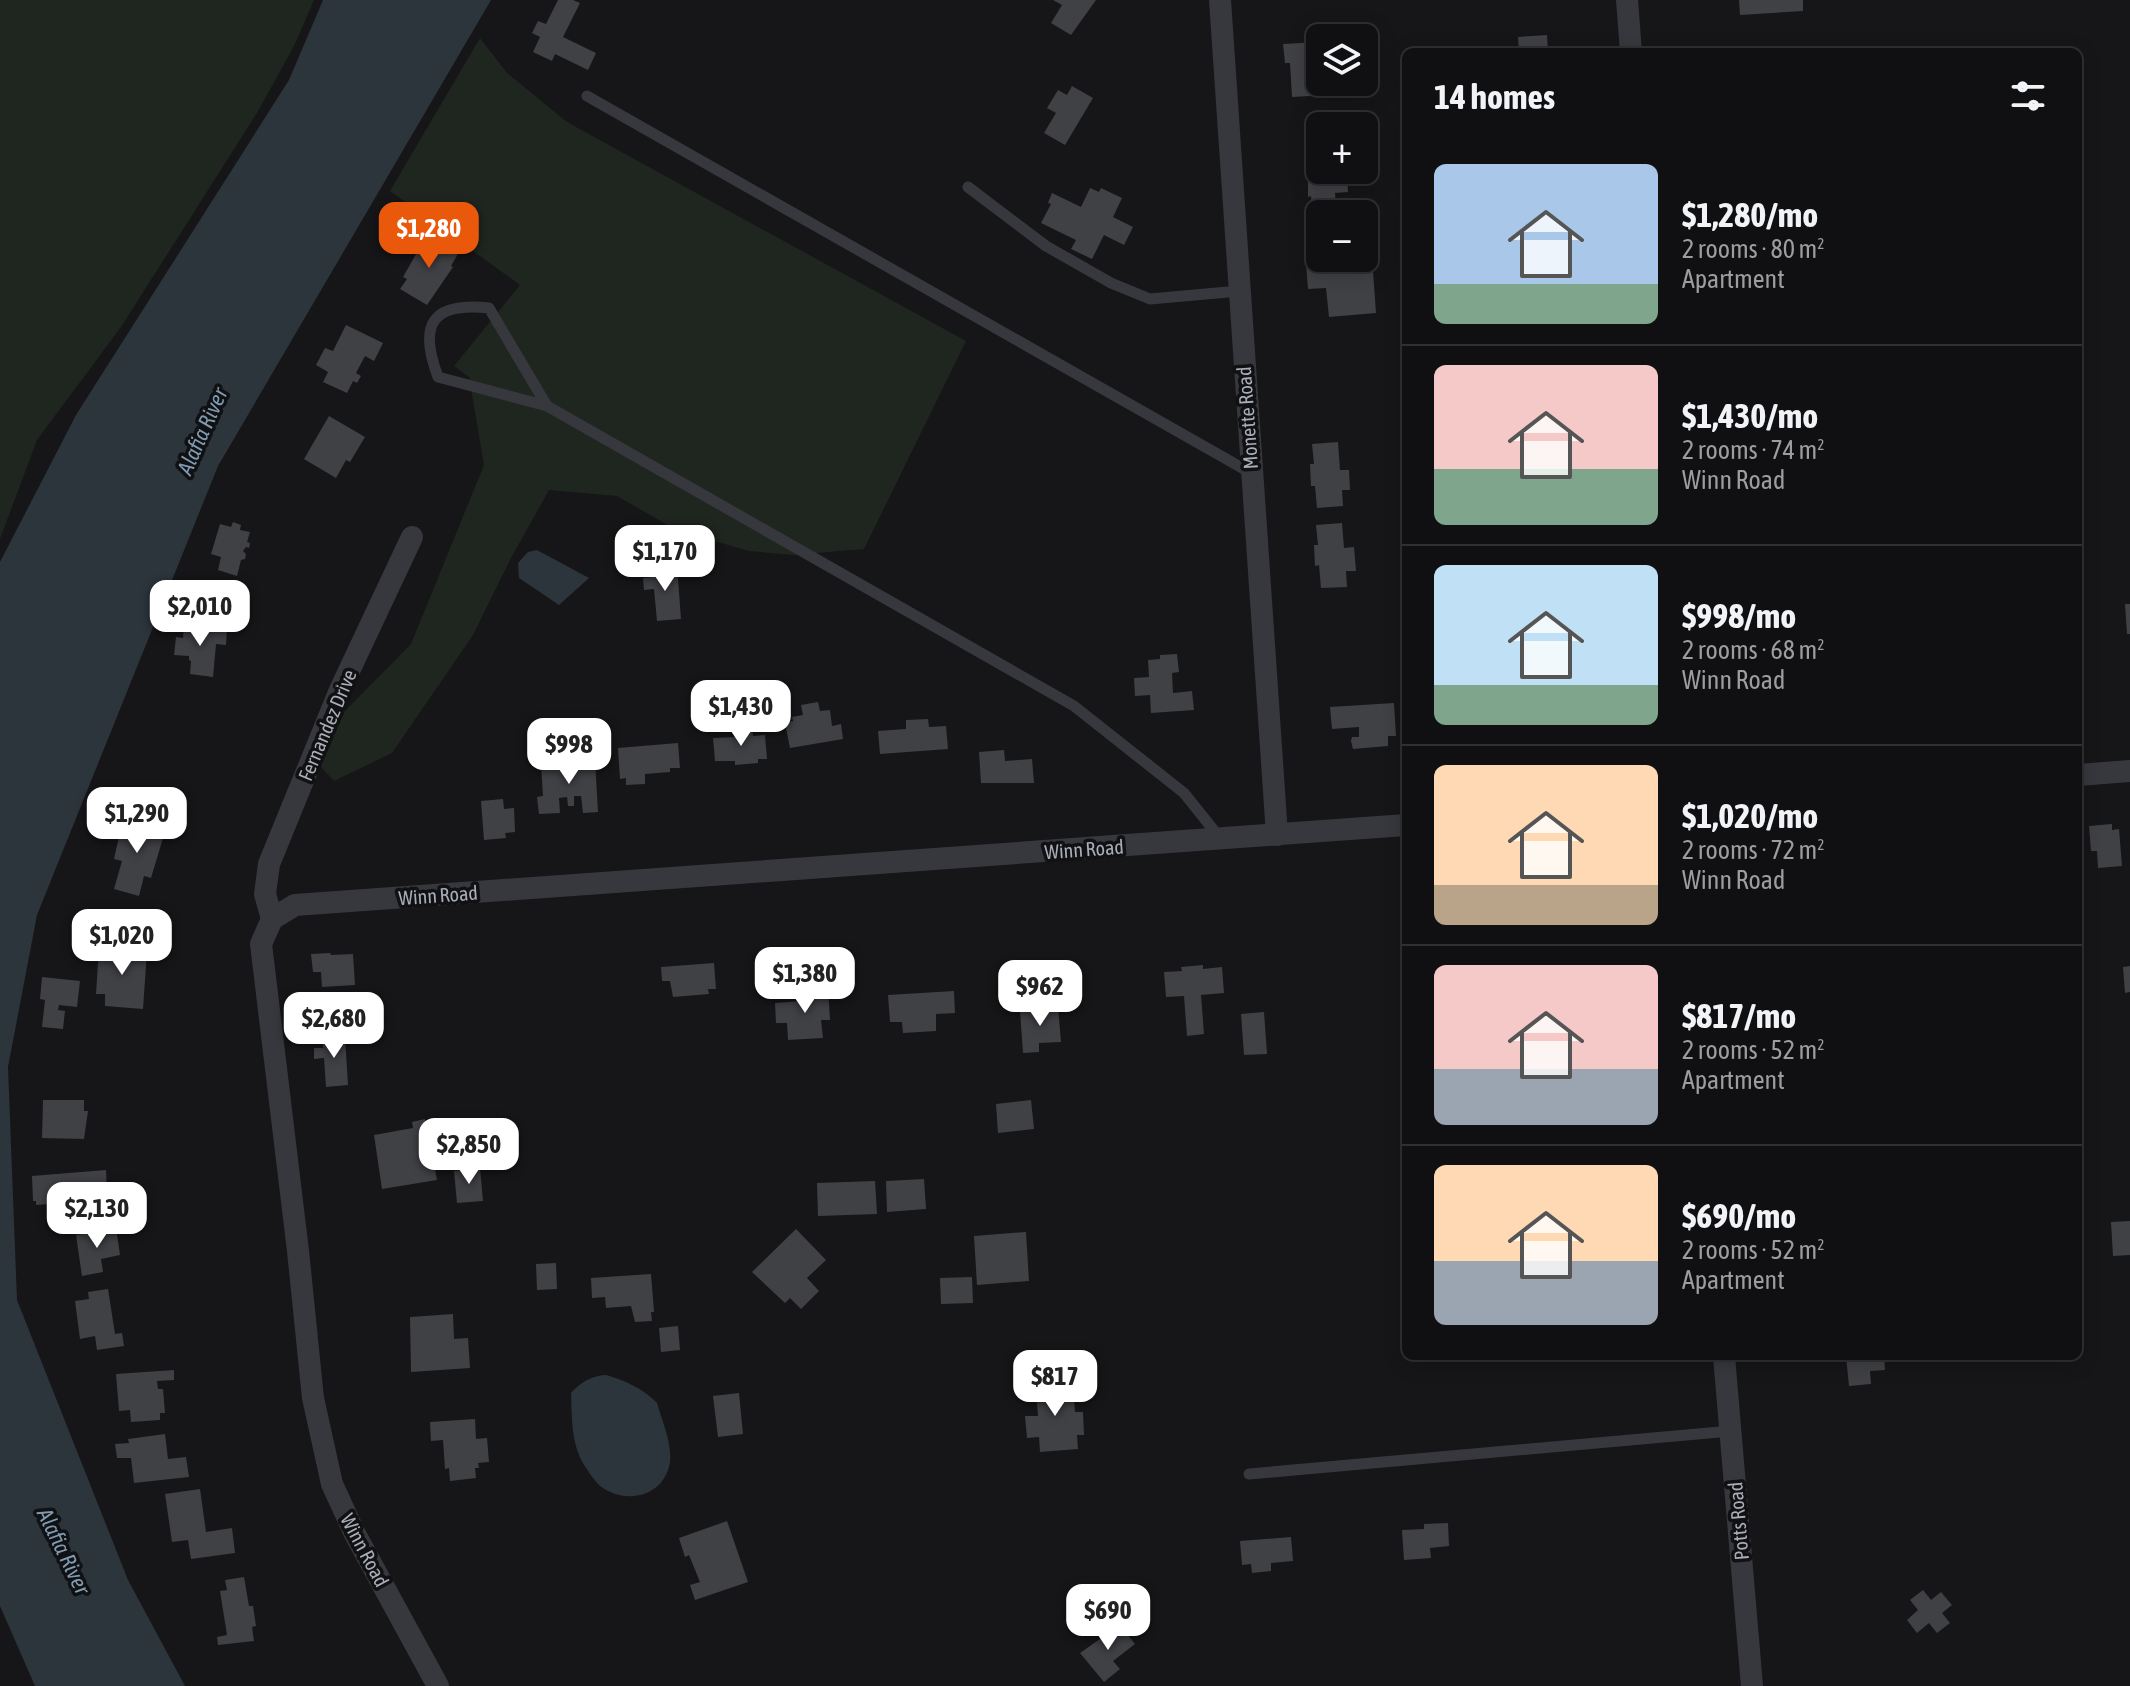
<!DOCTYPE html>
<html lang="en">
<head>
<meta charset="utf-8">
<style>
	body { margin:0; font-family:"Asap Condensed",sans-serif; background:#19191b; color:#f1f3f6; height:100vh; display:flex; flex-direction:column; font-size:30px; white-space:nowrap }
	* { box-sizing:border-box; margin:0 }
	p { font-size:26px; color:#9c9d9f }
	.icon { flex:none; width:44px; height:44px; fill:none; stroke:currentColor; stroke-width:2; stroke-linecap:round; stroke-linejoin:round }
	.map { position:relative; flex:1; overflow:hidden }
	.sheet { position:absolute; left:1402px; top:48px; width:680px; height:1312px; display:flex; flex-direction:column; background:#101012; border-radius:12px; box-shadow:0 4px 20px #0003,0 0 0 2px #303032 }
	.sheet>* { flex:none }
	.buttons { position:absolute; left:1306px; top:24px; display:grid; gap:16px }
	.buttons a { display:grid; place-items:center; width:72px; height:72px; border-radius:12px; background:#101012; box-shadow:0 4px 20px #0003,0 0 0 2px #303032; font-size:40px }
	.price { position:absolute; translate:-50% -68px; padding:0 18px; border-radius:16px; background:#fff; color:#222; font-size:26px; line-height:52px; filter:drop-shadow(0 2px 4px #0008) }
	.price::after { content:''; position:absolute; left:50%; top:48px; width:24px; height:18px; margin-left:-12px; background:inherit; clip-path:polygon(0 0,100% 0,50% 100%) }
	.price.current { background:#ea580c; color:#fff }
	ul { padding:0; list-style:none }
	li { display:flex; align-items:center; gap:24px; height:200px; padding:0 32px }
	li+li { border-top:2px solid #303032 }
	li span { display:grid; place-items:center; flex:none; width:224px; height:160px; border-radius:12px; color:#555 }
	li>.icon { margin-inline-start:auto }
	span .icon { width:96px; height:96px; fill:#fffc; stroke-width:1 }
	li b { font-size:34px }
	h2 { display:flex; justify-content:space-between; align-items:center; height:96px; padding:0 32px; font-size:34px }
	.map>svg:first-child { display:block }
</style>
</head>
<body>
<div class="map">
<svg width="2130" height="1686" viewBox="0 0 2130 1686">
	<rect width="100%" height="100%" fill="#161618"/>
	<!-- green -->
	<path fill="#1e261f" d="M 0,0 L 314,0 L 294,46 L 257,113 L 121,327 L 37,440 L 0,539 Z
		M 480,38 L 507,73 L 567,122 L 966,341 L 864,549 L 793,555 L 749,551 L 676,530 L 617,496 L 549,490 L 512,556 L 473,635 L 392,753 L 334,781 L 320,766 L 341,715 L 411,644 L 484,465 L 469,377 L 454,366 L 520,285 L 390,191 Z"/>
	<!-- water -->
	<path fill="#2c353c" d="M 323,0 L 491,0 L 218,466 L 37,915 L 8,1067 L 17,1300 L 128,1580 L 185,1686 L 35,1686 L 0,1606 L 0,562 L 76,415 L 289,80 Z
		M 537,550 L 589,578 L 559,605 L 519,578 L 518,563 L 528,552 Z
		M 606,1375 C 624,1380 644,1389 657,1403 C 662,1421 672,1443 670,1462 C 665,1495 629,1505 603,1488 C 596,1484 589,1472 584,1465 C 571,1443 572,1418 571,1393 C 581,1382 591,1376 606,1375 Z"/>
	<!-- building -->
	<path fill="#404145" d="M 558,0 L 573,0 L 580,3 L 563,37 L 596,53 L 588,70 L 555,54 L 552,61 L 533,52 L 540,37 L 532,33 L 538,21 L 546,24 Z
		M 1053,0 L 1096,0 L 1071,35 L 1051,23 L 1062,5 Z
		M 1739,0 L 1803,0 L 1803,11 L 1740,15 Z
		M 1547,35 L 1548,52 L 1519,52 L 1518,37 Z
		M 1320,42 L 1320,82 L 1326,82 L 1327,95 L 1292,97 L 1290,63 L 1285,63 L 1283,44 Z
		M 1072,86 L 1093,98 L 1065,145 L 1044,133 L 1056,113 L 1047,108 L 1058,90 L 1067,95 Z
		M 1320,149 L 1320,170 L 1340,170 L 1340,176 L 1347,175 L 1348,192 L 1335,193 L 1336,207 L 1312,209 L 1311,196 L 1308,197 L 1308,150 Z
		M 1090,188 L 1099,192 L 1101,188 L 1122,198 L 1113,217 L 1133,227 L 1124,245 L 1104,235 L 1092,259 L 1071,249 L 1076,240 L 1041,223 L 1051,204 L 1048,203 L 1052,193 L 1081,207 Z
		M 432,236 L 459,252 L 451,266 L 453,267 L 427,305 L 400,289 L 407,279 L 403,277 L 419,249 L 423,251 Z
		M 1372,258 L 1376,313 L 1329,317 L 1326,288 L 1308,289 L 1306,263 Z
		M 346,325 L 383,343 L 374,361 L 365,356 L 356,373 L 361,376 L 357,383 L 353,381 L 347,393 L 323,382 L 328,372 L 316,365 L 325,348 L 333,351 Z
		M 329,416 L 365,437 L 350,462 L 346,460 L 336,478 L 304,459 Z
		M 1338,442 L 1340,470 L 1349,470 L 1350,490 L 1342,490 L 1343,506 L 1317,508 L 1315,486 L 1311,486 L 1310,464 L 1314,464 L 1312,444 Z
		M 233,522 L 241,525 L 240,530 L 250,532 L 247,542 L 250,543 L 249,548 L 246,547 L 243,551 L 246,554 L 245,559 L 241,560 L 237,576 L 218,570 L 221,557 L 211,554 L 220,524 L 231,527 Z
		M 1342,523 L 1344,548 L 1354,547 L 1356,571 L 1346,571 L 1347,587 L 1321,588 L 1319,565 L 1315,566 L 1314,545 L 1318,545 L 1316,525 Z
		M 677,566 L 681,619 L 657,621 L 654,589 L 644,590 L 643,578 L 653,577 L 653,568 Z
		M 2125,604 L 2130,604 L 2130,634 L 2127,634 Z
		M 184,626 L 227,630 L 226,645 L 216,644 L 213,677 L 190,674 L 191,661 L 189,660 L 189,656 L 174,655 L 176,637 L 183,638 Z
		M 1177,654 L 1179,672 L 1172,673 L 1173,693 L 1192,691 L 1194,710 L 1151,713 L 1150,695 L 1135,696 L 1134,678 L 1149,677 L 1148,660 L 1160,659 L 1160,655 Z
		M 818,702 L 820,711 L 830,710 L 832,726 L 841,724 L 843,739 L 790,748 L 785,723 L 793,721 L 792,717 L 803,715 L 801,705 Z
		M 1394,703 L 1396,736 L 1388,736 L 1388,746 L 1353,749 L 1351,741 L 1352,737 L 1359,737 L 1359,727 L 1332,729 L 1330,707 Z
		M 928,719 L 929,727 L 946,726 L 948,749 L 880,754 L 878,731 L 906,729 L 906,720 Z
		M 752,727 L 753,736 L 765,735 L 767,759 L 758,759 L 758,763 L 735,765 L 735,761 L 715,761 L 713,738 L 735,737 L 735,728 Z
		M 678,743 L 680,768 L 670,768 L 670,772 L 645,774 L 645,784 L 626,785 L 626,778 L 620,779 L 618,748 Z
		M 1004,750 L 1005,761 L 1032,759 L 1034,783 L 981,783 L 979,752 Z
		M 595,760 L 598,812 L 583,813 L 581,796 L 574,796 L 574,806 L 568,806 L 567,797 L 559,798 L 560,813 L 539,814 L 537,797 L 543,796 L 541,764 Z
		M 503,799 L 504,809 L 514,808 L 515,832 L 505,833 L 506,838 L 484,840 L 481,801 Z
		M 146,822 L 166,828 L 151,878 L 144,876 L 139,896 L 114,889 L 122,861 L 114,859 L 122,823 L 143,829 Z
		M 2112,824 L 2112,830 L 2119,829 L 2122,866 L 2098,868 L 2097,851 L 2091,851 L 2089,826 Z
		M 99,947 L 147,951 L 143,1009 L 105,1006 L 105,994 L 96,994 Z
		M 330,953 L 331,955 L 353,954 L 355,985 L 322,987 L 321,972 L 313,972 L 311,954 Z
		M 714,963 L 716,989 L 708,989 L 709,994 L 673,997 L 670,981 L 662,981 L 661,967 Z
		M 1203,965 L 1203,969 L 1222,967 L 1224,993 L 1201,995 L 1204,1034 L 1187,1036 L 1184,996 L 1166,997 L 1164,972 L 1182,971 L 1181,967 Z
		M 2130,966 L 2130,992 L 2125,993 L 2123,967 Z
		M 42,977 L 80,981 L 77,1007 L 59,1005 L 58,1010 L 65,1011 L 63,1029 L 42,1027 L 45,1000 L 40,999 Z
		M 828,988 L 830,1020 L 821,1020 L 823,1038 L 788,1040 L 787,1023 L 776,1023 L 775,1003 L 802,1001 L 801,990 Z
		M 954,991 L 955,1013 L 936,1014 L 936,1031 L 903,1033 L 902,1022 L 890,1022 L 888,995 Z
		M 1058,1006 L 1061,1042 L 1039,1043 L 1039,1052 L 1023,1053 L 1020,1011 Z
		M 1264,1012 L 1267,1054 L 1244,1055 L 1241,1014 Z
		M 345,1036 L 348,1085 L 326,1087 L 324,1058 L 314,1059 L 314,1048 L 323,1048 L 322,1037 Z
		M 43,1100 L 84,1100 L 84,1111 L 88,1111 L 84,1139 L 42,1138 Z
		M 1031,1100 L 1034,1129 L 998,1133 L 996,1104 Z
		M 425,1119 L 437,1180 L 382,1189 L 374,1135 L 413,1128 L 412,1122 Z
		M 480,1168 L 483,1201 L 457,1203 L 454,1171 Z
		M 106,1170 L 107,1195 L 79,1197 L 80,1213 L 57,1215 L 56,1200 L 50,1200 L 50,1204 L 36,1205 L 36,1201 L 33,1201 L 32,1176 Z
		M 924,1179 L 926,1209 L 887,1212 L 886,1181 Z
		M 875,1181 L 877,1214 L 818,1216 L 817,1183 Z
		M 2130,1221 L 2130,1255 L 2113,1256 L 2111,1222 Z
		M 116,1228 L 120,1255 L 101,1259 L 103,1272 L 82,1276 L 76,1235 Z
		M 796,1229 L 826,1260 L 807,1278 L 819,1291 L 801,1309 L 790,1298 L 785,1303 L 752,1272 Z
		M 1026,1232 L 1029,1281 L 977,1285 L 974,1236 Z
		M 556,1263 L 557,1289 L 537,1290 L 536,1264 Z
		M 651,1274 L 654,1312 L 651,1312 L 652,1321 L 635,1322 L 631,1306 L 606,1308 L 605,1297 L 592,1298 L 591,1278 Z
		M 972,1277 L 973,1303 L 941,1304 L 940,1278 Z
		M 108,1289 L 115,1334 L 122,1333 L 124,1346 L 97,1350 L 95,1336 L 80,1339 L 75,1301 L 89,1299 L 88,1292 Z
		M 453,1314 L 454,1339 L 468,1338 L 470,1368 L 411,1372 L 410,1317 Z
		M 678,1326 L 680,1350 L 661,1352 L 659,1328 Z
		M 1846,1356 L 1884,1356 L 1885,1370 L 1870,1371 L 1871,1384 L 1849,1386 Z
		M 174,1370 L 174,1380 L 157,1381 L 158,1389 L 163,1389 L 165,1413 L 160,1413 L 160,1420 L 131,1422 L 130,1410 L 119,1411 L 116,1374 Z
		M 1060,1377 L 1062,1398 L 1074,1398 L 1075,1412 L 1083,1412 L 1084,1435 L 1077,1435 L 1078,1449 L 1040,1452 L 1039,1437 L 1027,1438 L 1025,1416 L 1038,1416 L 1035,1380 Z
		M 739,1393 L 743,1434 L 718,1437 L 713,1396 Z
		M 475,1419 L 476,1439 L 487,1438 L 489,1462 L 478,1463 L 479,1468 L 475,1468 L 476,1478 L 450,1481 L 449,1468 L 445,1469 L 443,1440 L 431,1441 L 430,1422 Z
		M 165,1434 L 168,1459 L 186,1457 L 189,1477 L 134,1483 L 131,1458 L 117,1458 L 115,1444 L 129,1443 L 128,1439 Z
		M 200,1489 L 206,1532 L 232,1528 L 235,1553 L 191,1559 L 188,1540 L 172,1542 L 165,1494 Z
		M 727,1521 L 748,1582 L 695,1600 L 690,1585 L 700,1582 L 689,1555 L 685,1557 L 679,1538 Z
		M 1448,1523 L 1449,1546 L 1430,1548 L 1431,1558 L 1404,1560 L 1402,1530 L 1424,1529 L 1424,1524 Z
		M 1291,1537 L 1293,1561 L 1271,1563 L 1271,1571 L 1252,1573 L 1251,1564 L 1242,1565 L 1240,1541 Z
		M 244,1577 L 249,1606 L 253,1606 L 256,1626 L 252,1627 L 254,1641 L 218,1645 L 217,1637 L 227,1635 L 220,1591 L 227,1590 L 225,1580 Z
		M 1923,1590 L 1931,1600 L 1941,1592 L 1952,1605 L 1942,1613 L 1950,1623 L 1937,1633 L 1929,1623 L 1917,1633 L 1907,1620 L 1918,1610 L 1910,1600 Z
		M 1120,1625 L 1135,1644 L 1113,1661 L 1120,1669 L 1104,1682 L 1080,1653 Z"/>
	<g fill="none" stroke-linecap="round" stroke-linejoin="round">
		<!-- lane -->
		<path stroke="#37383d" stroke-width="11" d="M 587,96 L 1251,473
			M 968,187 L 1046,246 L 1111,283 L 1150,299 L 1239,291
			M 547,406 L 438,377 C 418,324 432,302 489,308 L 547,406 L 1074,706 L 1184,793 L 1220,838
			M 1249,1474 L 1731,1431"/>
		<!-- street -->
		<path stroke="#37383d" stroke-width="22" d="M 1220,0 L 1277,835
			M 1627,0 L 1631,52
			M 2078,775 L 2130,771
			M 272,919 L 265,894 L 269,864 L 340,690 L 412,537
			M 1724,1356 L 1752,1686
			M 438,1686 L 355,1534 L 332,1484 L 313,1398 L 298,1251 L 261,944 L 272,919 L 295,905 L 1406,825"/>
	</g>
	<g text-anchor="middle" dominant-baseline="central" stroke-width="7" stroke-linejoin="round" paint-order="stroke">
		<!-- street labels -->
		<g font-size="20" fill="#a8adb8" stroke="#111113">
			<text transform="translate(1247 418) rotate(-94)">Monette Road</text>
			<text transform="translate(327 725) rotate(-67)">Fernandez Drive</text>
			<text transform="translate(1084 849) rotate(-4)">Winn Road</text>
			<text transform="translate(438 895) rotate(-4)">Winn Road</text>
			<text transform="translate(1738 1521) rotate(-95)">Potts Road</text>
			<text transform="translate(365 1550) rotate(62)">Winn Road</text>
		</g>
		<!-- water labels -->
		<g font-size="22" font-style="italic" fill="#7f9bb3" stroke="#111113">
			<text transform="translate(202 431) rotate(-66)">Alafia River</text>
			<text transform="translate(64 1551) rotate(64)">Alafia River</text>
		</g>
	</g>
</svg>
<div class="buttons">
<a><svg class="icon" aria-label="layers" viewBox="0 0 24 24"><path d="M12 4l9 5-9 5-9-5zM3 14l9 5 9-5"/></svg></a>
<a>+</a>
<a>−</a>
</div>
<b class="price current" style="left:429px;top:270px">$1,280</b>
<b class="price" style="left:665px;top:593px">$1,170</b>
<b class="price" style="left:200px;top:648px">$2,010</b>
<b class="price" style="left:741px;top:748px">$1,430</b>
<b class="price" style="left:569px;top:786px">$998</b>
<b class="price" style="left:137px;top:855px">$1,290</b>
<b class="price" style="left:122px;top:977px">$1,020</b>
<b class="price" style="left:805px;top:1015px">$1,380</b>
<b class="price" style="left:1040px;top:1028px">$962</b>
<b class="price" style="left:334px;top:1060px">$2,680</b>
<b class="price" style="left:469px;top:1186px">$2,850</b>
<b class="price" style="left:97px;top:1250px">$2,130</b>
<b class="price" style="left:1055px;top:1418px">$817</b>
<b class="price" style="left:1108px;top:1652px">$690</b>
<section class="sheet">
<h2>14 homes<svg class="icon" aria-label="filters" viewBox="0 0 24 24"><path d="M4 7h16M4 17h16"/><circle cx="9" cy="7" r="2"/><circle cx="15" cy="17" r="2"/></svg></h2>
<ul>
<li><span style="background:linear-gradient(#a9c7e8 75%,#7fa58c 0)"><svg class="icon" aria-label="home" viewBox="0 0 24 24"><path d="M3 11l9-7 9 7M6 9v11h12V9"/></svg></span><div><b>$1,280/mo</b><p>2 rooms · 80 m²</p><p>Apartment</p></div></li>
<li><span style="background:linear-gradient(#f6c9c9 65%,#7fa58c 0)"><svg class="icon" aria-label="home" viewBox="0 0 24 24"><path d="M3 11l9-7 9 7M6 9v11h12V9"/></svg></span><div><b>$1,430/mo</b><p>2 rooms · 74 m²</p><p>Winn Road</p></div></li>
<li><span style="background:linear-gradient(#bfe0f5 75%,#7fa58c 0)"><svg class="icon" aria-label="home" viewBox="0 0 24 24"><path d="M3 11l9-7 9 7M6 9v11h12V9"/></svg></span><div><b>$998/mo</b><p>2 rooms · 68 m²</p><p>Winn Road</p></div></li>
<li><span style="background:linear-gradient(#ffd9b3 75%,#b9a48a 0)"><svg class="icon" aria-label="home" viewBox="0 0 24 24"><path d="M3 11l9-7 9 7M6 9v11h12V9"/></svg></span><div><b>$1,020/mo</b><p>2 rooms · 72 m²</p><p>Winn Road</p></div></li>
<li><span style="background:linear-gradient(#f6c9c9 65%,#9aa5b1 0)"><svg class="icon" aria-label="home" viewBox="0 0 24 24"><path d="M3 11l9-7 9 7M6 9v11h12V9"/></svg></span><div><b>$817/mo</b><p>2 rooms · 52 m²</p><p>Apartment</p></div></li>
<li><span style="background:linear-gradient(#ffd9b3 60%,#9aa5b1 0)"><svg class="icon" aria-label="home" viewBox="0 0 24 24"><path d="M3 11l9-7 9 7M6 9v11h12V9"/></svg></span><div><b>$690/mo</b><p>2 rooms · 52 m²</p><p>Apartment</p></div></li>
</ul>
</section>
</div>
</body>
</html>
